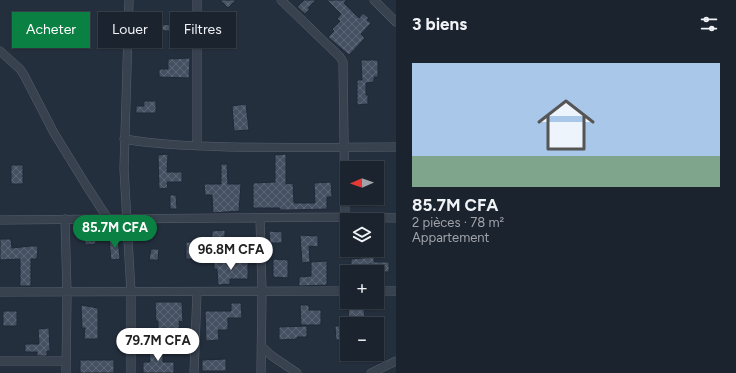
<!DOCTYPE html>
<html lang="fr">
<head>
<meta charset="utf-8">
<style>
	body { margin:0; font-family:Figtree,sans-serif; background:#242b36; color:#f1f3f6; height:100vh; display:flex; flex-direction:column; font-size:15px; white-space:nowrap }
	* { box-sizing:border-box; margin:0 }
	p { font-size:13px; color:#a0a4aa }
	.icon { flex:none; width:22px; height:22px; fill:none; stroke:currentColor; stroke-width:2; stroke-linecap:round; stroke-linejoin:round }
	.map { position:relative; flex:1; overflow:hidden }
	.panel { display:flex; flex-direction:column; background:#1b232e; width:340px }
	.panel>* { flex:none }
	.banner { position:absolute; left:12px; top:12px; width:324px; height:36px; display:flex; gap:8px }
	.needle { width:26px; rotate:268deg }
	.fabs { position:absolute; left:340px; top:161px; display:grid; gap:8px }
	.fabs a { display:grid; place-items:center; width:44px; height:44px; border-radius:0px; background:#1b232e; box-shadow:0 1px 3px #0004,0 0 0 1px #39404a; font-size:20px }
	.price { position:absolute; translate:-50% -34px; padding:0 9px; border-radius:14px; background:#fff; color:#222; font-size:13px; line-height:26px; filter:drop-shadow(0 1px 2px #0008) }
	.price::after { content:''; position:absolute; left:50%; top:24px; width:12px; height:9px; margin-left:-6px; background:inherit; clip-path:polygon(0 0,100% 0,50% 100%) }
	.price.on { background:#0b8043; color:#fff }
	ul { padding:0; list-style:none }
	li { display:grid; align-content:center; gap:8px; height:212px; padding:0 16px }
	li span { display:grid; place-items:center; height:124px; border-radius:0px; color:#555 }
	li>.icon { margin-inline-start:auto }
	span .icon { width:72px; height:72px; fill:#fffc; stroke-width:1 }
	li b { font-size:17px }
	h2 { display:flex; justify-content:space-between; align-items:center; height:48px; padding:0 16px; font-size:17px }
	.chip { padding:0 14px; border-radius:0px; background:#1b232e; box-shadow:0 1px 3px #0004,0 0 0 1px #39404a; font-size:14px; line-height:36px }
	.chip.on { background:#0b8043; color:#fff }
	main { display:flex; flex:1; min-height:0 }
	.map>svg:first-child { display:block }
</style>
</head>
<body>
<main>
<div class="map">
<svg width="396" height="373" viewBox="0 0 396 373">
	<defs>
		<pattern id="building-cross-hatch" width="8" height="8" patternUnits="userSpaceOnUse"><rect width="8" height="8" fill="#455162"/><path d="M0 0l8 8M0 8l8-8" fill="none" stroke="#5d6877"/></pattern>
	</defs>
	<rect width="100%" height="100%" fill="#242f3e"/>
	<!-- building -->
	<path fill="url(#building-cross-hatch)" stroke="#1f2835" d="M 220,0 L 236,0 L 228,8 Z
		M 304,0 L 316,0 L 308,8 L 310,9 L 305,14 L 297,7 Z
		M 327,0 L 347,0 L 344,3 L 359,18 L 363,13 L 369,18 L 367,20 L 371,23 L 361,34 L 365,38 L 349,55 L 328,37 L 334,31 L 332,29 L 340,21 L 337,19 L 341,14 Z
		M 184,24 L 184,41 L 169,41 L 169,31 L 149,30 L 149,25 Z
		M 190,58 L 189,78 L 159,77 L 159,69 L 168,69 L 168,59 Z
		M 361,60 L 378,60 L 378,77 L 374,77 L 374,82 L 366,83 L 366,95 L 368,95 L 368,104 L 357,105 L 357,80 L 362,80 Z
		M 144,101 L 156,101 L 156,113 L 136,113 L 136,106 L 144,106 Z
		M 246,104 L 249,130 L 234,131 L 232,106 Z
		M 168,154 L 167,172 L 182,172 L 182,182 L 167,182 L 168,188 L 159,189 L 158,155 Z
		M 286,154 L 286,184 L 293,183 L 294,203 L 315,203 L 314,183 L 331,182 L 332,197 L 327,197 L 327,209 L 288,210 L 280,210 L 280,208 L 253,208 L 253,183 L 275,182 L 275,155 Z
		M 221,164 L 227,164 L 228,184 L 241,184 L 239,211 L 213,213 L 212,195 L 205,195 L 204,184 L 221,184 Z
		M 11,165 L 23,165 L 23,184 L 11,184 Z
		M 170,195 L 176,195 L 177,209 L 170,209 Z
		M 355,199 L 371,199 L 371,206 L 355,206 Z
		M 95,227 L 96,244 L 85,245 L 85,228 Z
		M 225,230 L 225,237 L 212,238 L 212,231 Z
		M 269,231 L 282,232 L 282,243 L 270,243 Z
		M 300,235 L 318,236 L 318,247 L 309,246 L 310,262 L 302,263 Z
		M 118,238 L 120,259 L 111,260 L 109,240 Z
		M 0,239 L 11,239 L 12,248 L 31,246 L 38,246 L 37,259 L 31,259 L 31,286 L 20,286 L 20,259 L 0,260 Z
		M 186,242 L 194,242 L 195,259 L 186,259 Z
		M 151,249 L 159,249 L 158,260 L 149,260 Z
		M 374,257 L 374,262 L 389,262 L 389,272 L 371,272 L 371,264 L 351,266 L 351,259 Z
		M 273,259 L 288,260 L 288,278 L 273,277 Z
		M 214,260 L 248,261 L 248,279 L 230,279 L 230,284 L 218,285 L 217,269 L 214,269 Z
		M 327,261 L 327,285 L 299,286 L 299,277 L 311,276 L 311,262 Z
		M 155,302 L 182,302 L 183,322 L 179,321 L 180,339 L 166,340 L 166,330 L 158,331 L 158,321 L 156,321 Z
		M 348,302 L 356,302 L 356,307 L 364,307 L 365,323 L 349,324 Z
		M 231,303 L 241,303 L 242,318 L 228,318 L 228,330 L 218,330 L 219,340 L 206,341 L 205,311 L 231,311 Z
		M 81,305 L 98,308 L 98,339 L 84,339 L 85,328 L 82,328 Z
		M 300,305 L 309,305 L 309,310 L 321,310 L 321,325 L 301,325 Z
		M 3,311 L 17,311 L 17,326 L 3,326 Z
		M 307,326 L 307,337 L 297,337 L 297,339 L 279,340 L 279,327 Z
		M 335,326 L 347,326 L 347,340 L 336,340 Z
		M 49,328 L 50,351 L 47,351 L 47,356 L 37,356 L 37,352 L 25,352 L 25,344 L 39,344 L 38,329 Z
		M 149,345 L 163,345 L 163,362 L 174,362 L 174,373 L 143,373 L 143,362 L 150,362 Z
		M 226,359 L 226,371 L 202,371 L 202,360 Z
		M 80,360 L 114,360 L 114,373 L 80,373 Z"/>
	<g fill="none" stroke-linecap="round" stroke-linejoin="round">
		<!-- street casing -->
		<g stroke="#565f6c" stroke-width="9">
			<path id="street" d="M 129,0 L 124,169 L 131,292 L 131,373
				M 281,0 L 340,57 L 343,62 L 345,217
				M 374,0 L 396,22
				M 0,51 L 20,69 L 24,75 L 54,133 L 86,185 L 108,219
				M 124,139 C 159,145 195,146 231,147 C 286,148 341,147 396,147
				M 197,146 L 197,0
				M 260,218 L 262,291 L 261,373
				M 65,219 L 67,292 L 66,373
				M 0,220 L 345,217 L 396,218
				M 377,291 L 396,291
				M 0,292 L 347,291
				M 261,346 L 272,356 L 297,373
				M 0,361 L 66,361
				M 194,373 L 197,292
				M 371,373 L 396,361"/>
		</g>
		<!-- street -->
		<use href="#street" stroke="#38414e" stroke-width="8"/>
	</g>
</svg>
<div class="fabs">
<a><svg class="needle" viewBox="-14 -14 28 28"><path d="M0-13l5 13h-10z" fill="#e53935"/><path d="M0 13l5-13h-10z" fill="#a0a4aa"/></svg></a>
<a><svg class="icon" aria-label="layers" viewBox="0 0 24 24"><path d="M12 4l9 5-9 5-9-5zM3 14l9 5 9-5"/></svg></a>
<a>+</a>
<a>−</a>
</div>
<b class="price on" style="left:115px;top:249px">85.7M CFA</b>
<b class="price" style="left:231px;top:271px">96.8M CFA</b>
<b class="price" style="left:158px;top:362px">79.7M CFA</b>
<div class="banner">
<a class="chip on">Acheter</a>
<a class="chip">Louer</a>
<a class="chip">Filtres</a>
</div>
</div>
<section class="panel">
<h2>3 biens<svg class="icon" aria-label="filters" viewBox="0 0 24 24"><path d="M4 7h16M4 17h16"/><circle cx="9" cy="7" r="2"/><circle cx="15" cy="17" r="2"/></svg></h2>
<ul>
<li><span style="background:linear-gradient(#a9c7e8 75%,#7fa58c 0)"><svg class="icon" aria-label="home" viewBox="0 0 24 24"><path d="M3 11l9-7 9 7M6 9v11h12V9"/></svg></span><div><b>85.7M CFA</b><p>2 pièces · 78 m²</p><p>Appartement</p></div></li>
</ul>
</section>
</main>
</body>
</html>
